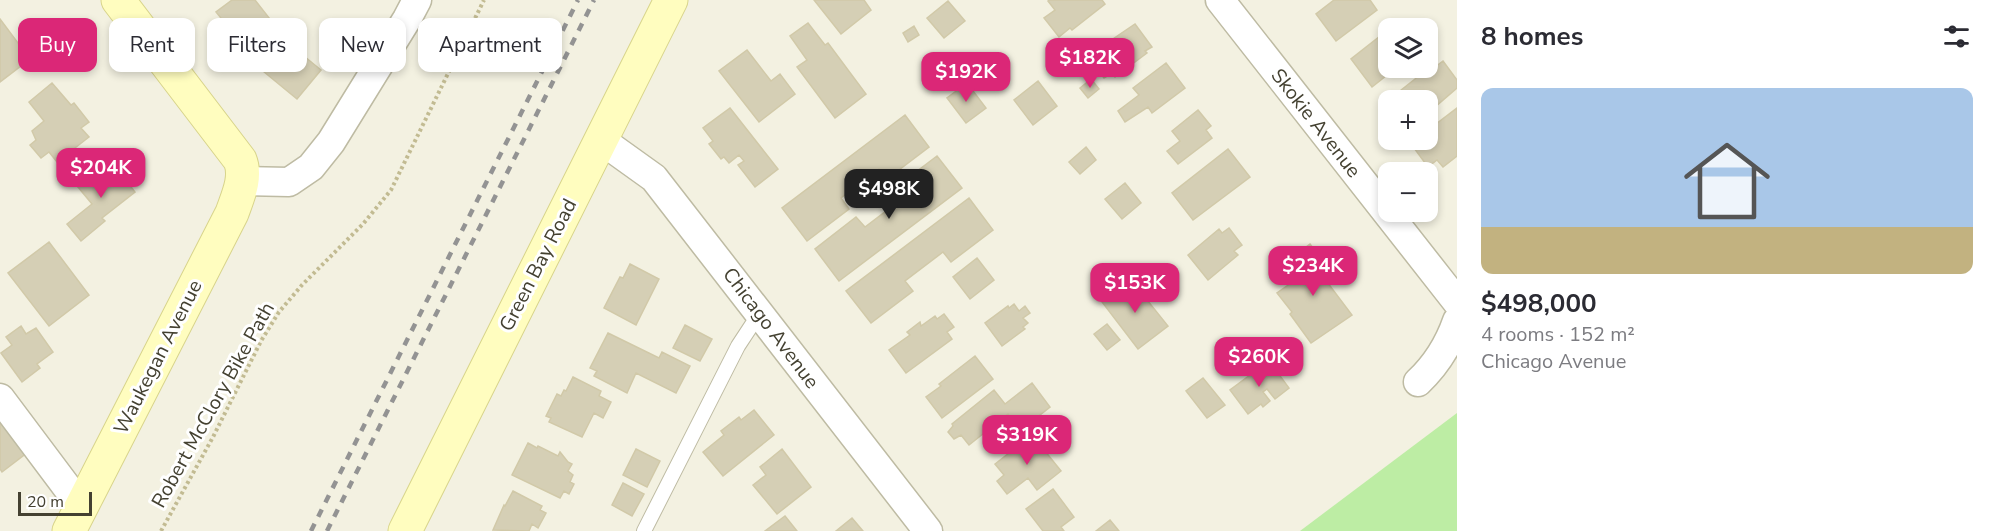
<!DOCTYPE html>
<html lang="en">
<head>
<meta charset="utf-8">
<style>
	body { margin:0; font-family:"Nunito Sans",sans-serif; background:#f7f7f7; color:#2b2b33; height:100vh; display:flex; flex-direction:column; font-size:22px; white-space:nowrap }
	* { box-sizing:border-box; margin:0 }
	p { font-size:20px; color:#7c7c81 }
	.icon { flex:none; width:33px; height:33px; fill:none; stroke:currentColor; stroke-width:2; stroke-linecap:round; stroke-linejoin:round }
	.map { position:relative; flex:1; overflow:hidden }
	.details { display:flex; flex-direction:column; background:#fff; width:540px }
	.details>* { flex:none }
	.guide { position:absolute; left:18px; top:18px; width:570px; height:54px; display:flex; gap:12px }
	.tools { position:absolute; left:1378px; top:18px; display:grid; gap:12px }
	.tools a { display:grid; place-items:center; width:60px; height:60px; border-radius:12px; background:#fff; box-shadow:0 3px 9px #0003; font-size:30px }
	.scale { position:absolute; left:18px; bottom:15px; width:74px; box-sizing:border-box; padding-left:6px; border:3px solid #444131; border-top:0; font-size:16px; line-height:21px; white-space:nowrap; color:#444131; -webkit-text-stroke:4px #fff; paint-order:stroke }
	.price { position:absolute; translate:-50% -51px; padding:0 14px; border-radius:12px; background:#db2777; color:#fff; font-size:20px; line-height:39px; filter:drop-shadow(0 2px 3px #0008) }
	.price::after { content:''; position:absolute; left:50%; top:36px; width:18px; height:14px; margin-left:-9px; background:inherit; clip-path:polygon(0 0,100% 0,50% 100%) }
	.price.selected { background:#222; color:#fff }
	ul { padding:0; list-style:none }
	li { display:grid; align-content:center; gap:12px; height:318px; padding:0 24px }
	li span { display:grid; place-items:center; height:186px; border-radius:12px; color:#555 }
	li>.icon { margin-inline-start:auto }
	span .icon { width:108px; height:108px; fill:#fffc; stroke-width:1 }
	li b { font-size:26px }
	h2 { display:flex; justify-content:space-between; align-items:center; height:72px; padding:0 24px; font-size:26px }
	.tag { padding:0 21px; border-radius:12px; background:#fff; box-shadow:0 3px 9px #0003; font-size:21px; line-height:54px }
	.tag.selected { background:#db2777; color:#fff }
	main { display:flex; flex:1; min-height:0 }
	.map>svg:first-child { display:block }
</style>
</head>
<body>
<main>
<div class="map">
<svg width="1457" height="531" viewBox="0 0 1457 531">
	<rect width="100%" height="100%" fill="#f3f1e1"/>
	<!-- green -->
	<path fill="#bdeda4" d="M 1457,413 L 1457,531 L 1300,531 Z"/>
	<!-- building -->
	<path fill="#d5cfb5" stroke="#d1c9a8" stroke-width="1.5" d="M 232,0 L 255,0 L 277,28 L 250,49 L 236,31 L 233,33 L 216,12 Z
		M 814,0 L 864,0 L 871,10 L 841,34 Z
		M 1049,0 L 1102,0 L 1105,4 L 1072,30 L 1070,28 L 1059,37 L 1044,18 L 1055,10 L 1048,1 Z
		M 1334,0 L 1370,0 L 1377,10 L 1336,41 L 1316,14 Z
		M 948,1 L 965,21 L 944,38 L 927,18 Z
		M 0,19 L 30,59 L 0,82 Z
		M 808,23 L 825,45 L 828,43 L 866,94 L 835,118 L 797,67 L 807,60 L 790,36 Z
		M 1135,24 L 1152,47 L 1145,51 L 1147,53 L 1115,77 L 1112,73 L 1104,78 L 1093,63 L 1087,68 L 1076,53 L 1093,41 L 1098,49 Z
		M 914,26 L 919,35 L 908,42 L 903,33 Z
		M 1389,29 L 1389,68 L 1396,68 L 1372,87 L 1351,59 Z
		M 282,38 L 321,70 L 297,99 L 258,67 Z
		M 747,50 L 771,81 L 780,74 L 795,94 L 759,122 L 719,71 Z
		M 1443,61 L 1457,80 L 1457,88 L 1428,113 L 1428,100 L 1393,100 L 1391,98 L 1429,68 L 1431,70 Z
		M 1166,63 L 1185,88 L 1152,113 L 1148,107 L 1125,122 L 1118,111 L 1139,95 L 1133,88 Z
		M 1091,79 L 1099,89 L 1088,98 L 1080,88 Z
		M 1038,81 L 1057,106 L 1033,125 L 1014,100 Z
		M 52,83 L 71,105 L 74,103 L 89,122 L 81,128 L 89,137 L 57,162 L 49,152 L 41,158 L 30,145 L 36,140 L 32,131 L 44,121 L 29,102 Z
		M 967,83 L 986,108 L 966,123 L 947,98 Z
		M 730,108 L 778,169 L 755,187 L 738,165 L 744,161 L 739,155 L 729,163 L 724,157 L 721,159 L 709,144 L 713,141 L 703,128 Z
		M 1457,108 L 1457,156 L 1443,167 L 1437,160 L 1428,167 L 1411,144 L 1416,140 L 1428,140 L 1428,130 Z
		M 1198,110 L 1211,126 L 1206,130 L 1212,138 L 1178,164 L 1167,151 L 1180,141 L 1172,131 Z
		M 905,115 L 929,147 L 887,179 L 879,169 L 841,198 L 849,209 L 807,241 L 782,208 Z
		M 1086,147 L 1096,160 L 1080,174 L 1069,162 Z
		M 1228,149 L 1250,177 L 1193,220 L 1172,193 Z
		M 937,156 L 962,188 L 839,281 L 815,249 L 856,217 L 865,227 L 903,198 L 895,188 Z
		M 111,161 L 135,192 L 102,218 L 105,221 L 81,241 L 67,224 L 92,204 L 78,187 Z
		M 1125,183 L 1141,203 L 1122,219 L 1105,199 Z
		M 969,198 L 993,230 L 951,262 L 943,252 L 905,281 L 913,291 L 871,323 L 846,291 Z
		M 1229,228 L 1242,245 L 1234,251 L 1238,255 L 1208,280 L 1188,255 L 1219,229 L 1222,233 Z
		M 49,242 L 89,295 L 49,326 L 8,273 Z
		M 1310,244 L 1328,268 L 1321,274 L 1352,315 L 1311,343 L 1290,314 L 1292,312 L 1277,293 L 1301,276 L 1289,260 Z
		M 977,258 L 994,280 L 970,299 L 953,277 Z
		M 630,264 L 659,279 L 636,325 L 604,308 L 620,277 L 623,278 Z
		M 1131,280 L 1168,326 L 1138,349 L 1102,302 Z
		M 1014,304 L 1019,311 L 1025,306 L 1030,313 L 1023,318 L 1028,323 L 1023,327 L 1025,329 L 1002,346 L 985,323 L 1008,306 L 1009,308 Z
		M 944,314 L 954,327 L 947,332 L 952,339 L 906,373 L 889,350 L 910,335 L 907,332 L 920,322 L 921,326 L 935,316 L 937,319 Z
		M 1107,324 L 1120,340 L 1107,350 L 1094,334 Z
		M 685,325 L 712,339 L 700,361 L 673,348 Z
		M 21,326 L 26,334 L 36,328 L 53,352 L 37,364 L 40,368 L 22,382 L 1,353 L 12,345 L 6,337 Z
		M 608,333 L 659,358 L 662,352 L 690,366 L 676,393 L 636,373 L 627,393 L 594,376 L 597,371 L 590,368 Z
		M 975,356 L 993,379 L 942,418 L 926,397 L 941,386 L 939,384 Z
		M 1269,361 L 1289,388 L 1275,399 L 1267,389 L 1263,392 L 1270,401 L 1263,407 L 1261,404 L 1248,414 L 1230,390 Z
		M 573,377 L 601,391 L 599,396 L 611,402 L 603,418 L 594,413 L 582,437 L 549,422 L 551,418 L 546,416 L 557,394 L 561,396 L 564,390 L 566,391 Z
		M 1203,378 L 1225,405 L 1207,418 L 1186,391 Z
		M 1032,383 L 1050,407 L 1021,430 L 1008,414 L 969,445 L 961,435 L 954,439 L 948,432 L 953,426 L 952,424 L 994,390 L 1005,404 Z
		M 754,410 L 774,435 L 723,476 L 703,452 L 724,435 L 721,431 L 739,417 L 741,420 Z
		M 0,415 L 28,452 L 2,472 L 0,469 Z
		M 1032,435 L 1061,471 L 1037,490 L 1028,478 L 1007,494 L 997,481 L 1004,475 L 995,464 Z
		M 528,443 L 537,448 L 538,446 L 558,456 L 560,452 L 568,462 L 572,464 L 568,471 L 573,475 L 570,482 L 574,484 L 569,494 L 564,491 L 560,498 L 512,475 Z
		M 636,449 L 660,461 L 647,487 L 623,475 Z
		M 782,449 L 811,487 L 777,514 L 753,485 L 766,475 L 760,467 Z
		M 623,483 L 644,494 L 632,516 L 612,505 Z
		M 1053,489 L 1074,517 L 1061,527 L 1064,531 L 1043,531 L 1026,509 Z
		M 513,491 L 542,506 L 540,510 L 546,513 L 538,528 L 532,524 L 529,531 L 493,530 L 504,505 L 505,506 Z
		M 785,516 L 797,531 L 765,531 Z
		M 852,518 L 863,531 L 836,531 Z
		M 1110,520 L 1119,531 L 1096,531 Z"/>
	<g fill="none" stroke-linecap="round" stroke-linejoin="round">
		<!-- lane casing -->
		<g stroke="#bebba3" stroke-width="16">
			<path id="lane" d="M 644,531 L 738,346 L 759,314"/>
		</g>
		<!-- street casing -->
		<g stroke="#bebba3" stroke-width="31">
			<path id="street" d="M 1220,0 L 1457,302
				M 601,140 L 654,178 L 928,531
				M 242,181 L 289,182 L 311,167 L 331,142 L 407,19 L 417,0
				M 1418,382 C 1436,365 1449,344 1457,321
				M 0,398 L 81,506"/>
		</g>
		<!-- secondary casing -->
		<g stroke="#d8d48b" stroke-width="35">
			<path id="secondary" d="M 69,531 L 232,213 C 238,196 247,177 240,160 L 118,0
				M 405,531 L 671,0"/>
		</g>
		<!-- path -->
		<path stroke="#c2bb92" stroke-width="4" stroke-dasharray="3 3" stroke-linecap="butt" d="M 161,531 L 213,437 L 261,341 L 279,312 L 302,285 L 363,224 L 391,190 L 484,0"/>
		<!-- lane -->
		<use href="#lane" stroke="#fff" stroke-width="14"/>
		<!-- street -->
		<use href="#street" stroke="#fff" stroke-width="28"/>
		<!-- secondary -->
		<use href="#secondary" stroke="#fffdbf" stroke-width="33"/>
		<!-- rail -->
		<path stroke="#939393" stroke-width="4.5" stroke-dasharray="8 8" stroke-linecap="butt" d="M 311,531 L 578,0
			M 327,531 L 594,0"/>
	</g>
	<g text-anchor="middle" dominant-baseline="central" stroke-width="6" stroke-linejoin="round" paint-order="stroke">
		<!-- street labels -->
		<g font-size="20" fill="#444131" stroke="#fff">
			<text transform="translate(1316 123) rotate(52)">Skokie Avenue</text>
			<text transform="translate(538 265) rotate(-63)">Green Bay Road</text>
			<text transform="translate(771 328) rotate(53)">Chicago Avenue</text>
			<text transform="translate(158 357) rotate(-63)">Waukegan Avenue</text>
			<text transform="translate(213 405) rotate(-61)">Robert McClory Bike Path</text>
		</g>
	</g>
</svg>
<div class="tools">
<a><svg class="icon" aria-label="layers" viewBox="0 0 24 24"><path d="M12 4l9 5-9 5-9-5zM3 14l9 5 9-5"/></svg></a>
<a>+</a>
<a>−</a>
</div>
<div class="scale">20 m</div>
<b class="price" style="left:1090px;top:89px">$182K</b>
<b class="price" style="left:966px;top:103px">$192K</b>
<b class="price" style="left:101px;top:199px">$204K</b>
<b class="price selected" style="left:889px;top:220px">$498K</b>
<b class="price" style="left:1313px;top:297px">$234K</b>
<b class="price" style="left:1135px;top:314px">$153K</b>
<b class="price" style="left:1259px;top:388px">$260K</b>
<b class="price" style="left:1027px;top:466px">$319K</b>
<div class="guide">
<a class="tag selected">Buy</a>
<a class="tag">Rent</a>
<a class="tag">Filters</a>
<a class="tag">New</a>
<a class="tag">Apartment</a>
</div>
</div>
<section class="details">
<h2>8 homes<svg class="icon" aria-label="filters" viewBox="0 0 24 24"><path d="M4 7h16M4 17h16"/><circle cx="9" cy="7" r="2"/><circle cx="15" cy="17" r="2"/></svg></h2>
<ul>
<li><span style="background:linear-gradient(#a9c7e8 75%,#c2b280 0)"><svg class="icon" aria-label="home" viewBox="0 0 24 24"><path d="M3 11l9-7 9 7M6 9v11h12V9"/></svg></span><div><b>$498,000</b><p>4 rooms · 152 m²</p><p>Chicago Avenue</p></div></li>
</ul>
</section>
</main>
</body>
</html>
